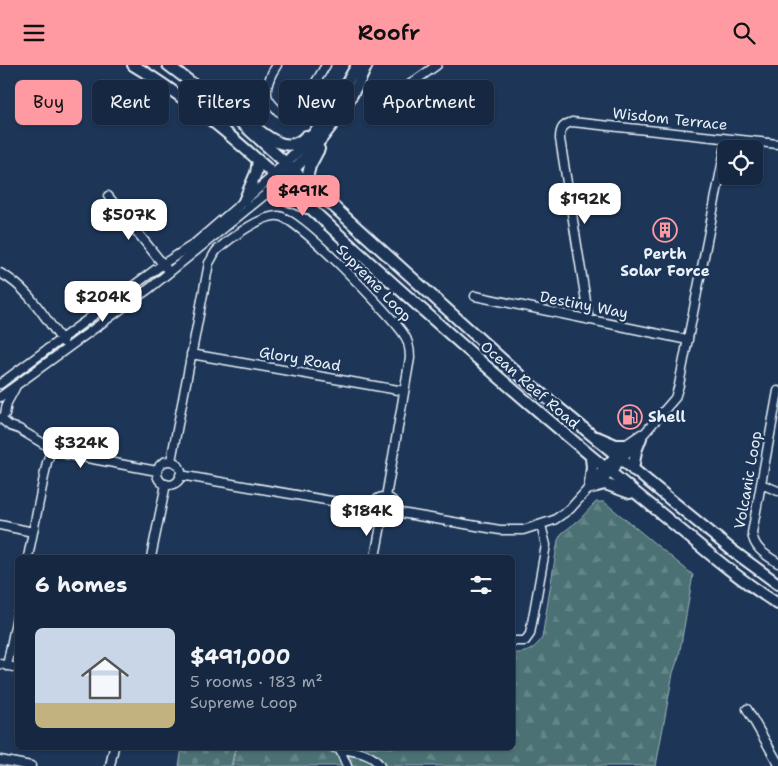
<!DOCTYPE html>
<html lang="en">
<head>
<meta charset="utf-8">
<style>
	body { margin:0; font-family:"Shantell Sans",sans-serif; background:#23344c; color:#f1f3f6; height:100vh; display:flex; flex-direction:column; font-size:19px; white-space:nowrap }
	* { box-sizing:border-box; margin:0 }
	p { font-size:16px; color:#9ea6b1 }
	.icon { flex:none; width:28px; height:28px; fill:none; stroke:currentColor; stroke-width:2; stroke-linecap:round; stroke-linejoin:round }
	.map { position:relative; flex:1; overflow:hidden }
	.details { position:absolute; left:15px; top:490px; width:500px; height:195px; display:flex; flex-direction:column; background:#162841; border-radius:8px; box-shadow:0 1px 4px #0004,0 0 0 1px #35445a }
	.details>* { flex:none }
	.hud { position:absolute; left:15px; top:15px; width:500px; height:45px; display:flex; gap:10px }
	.controls { position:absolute; left:718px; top:75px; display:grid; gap:10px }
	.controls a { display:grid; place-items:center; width:45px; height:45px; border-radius:8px; background:#162841; box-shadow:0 1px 4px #0004,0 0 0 1px #35445a; font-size:25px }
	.price { position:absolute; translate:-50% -42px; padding:0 11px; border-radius:10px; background:#fff; color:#222; font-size:16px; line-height:32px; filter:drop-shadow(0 1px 2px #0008) }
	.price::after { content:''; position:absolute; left:50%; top:30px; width:15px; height:11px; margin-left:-8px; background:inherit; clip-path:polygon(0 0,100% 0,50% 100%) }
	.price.active { background:#ff9aa2; color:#111 }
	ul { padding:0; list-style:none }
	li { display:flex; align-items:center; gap:15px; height:125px; padding:0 20px }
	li+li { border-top:1px solid #35445a }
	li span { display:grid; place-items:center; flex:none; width:140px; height:100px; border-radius:8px; color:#555 }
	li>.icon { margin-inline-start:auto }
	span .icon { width:60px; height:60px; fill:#fffc; stroke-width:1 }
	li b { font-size:21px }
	h2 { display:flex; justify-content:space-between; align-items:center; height:60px; padding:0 20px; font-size:21px }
	.pill { padding:0 18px; border-radius:8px; background:#162841; box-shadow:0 1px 4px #0004,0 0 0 1px #35445a; font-size:18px; line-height:45px }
	.pill.active { background:#ff9aa2; color:#111 }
	header { display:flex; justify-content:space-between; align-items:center; height:65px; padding:0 20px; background:#ff9aa2; color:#111; font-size:22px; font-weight:600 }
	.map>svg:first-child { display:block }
</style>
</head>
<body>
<header><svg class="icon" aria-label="menu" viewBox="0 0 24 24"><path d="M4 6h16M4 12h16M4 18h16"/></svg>Roofr<svg class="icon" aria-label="search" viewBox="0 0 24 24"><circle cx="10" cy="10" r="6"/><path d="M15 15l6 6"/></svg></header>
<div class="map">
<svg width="778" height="701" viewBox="0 0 778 701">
	<defs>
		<pattern id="forest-firs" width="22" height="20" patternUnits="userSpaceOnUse" patternTransform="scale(1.25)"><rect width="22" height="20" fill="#4b7174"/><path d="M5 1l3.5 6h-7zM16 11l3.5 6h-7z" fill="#658689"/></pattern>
		<pattern id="cemetery-stones" width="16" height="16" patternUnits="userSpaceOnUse" patternTransform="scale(1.25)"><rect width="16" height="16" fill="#4b7174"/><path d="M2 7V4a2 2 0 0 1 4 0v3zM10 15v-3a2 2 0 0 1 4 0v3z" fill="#658689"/></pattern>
	</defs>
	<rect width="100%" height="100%" fill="#1d3557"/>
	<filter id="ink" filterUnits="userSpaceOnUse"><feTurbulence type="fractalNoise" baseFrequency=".02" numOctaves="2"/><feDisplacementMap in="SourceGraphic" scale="10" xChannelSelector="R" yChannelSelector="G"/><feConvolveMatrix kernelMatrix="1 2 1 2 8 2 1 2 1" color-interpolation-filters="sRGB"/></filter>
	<g filter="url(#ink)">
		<!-- forest -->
		<path fill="url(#forest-firs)" stroke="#9ab1b6" d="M 596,437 L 604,437 L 608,440 L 693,510 L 679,591 L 673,608 L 656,701 L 232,701 L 236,683 L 512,682 L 513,588 C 526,589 535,584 542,573 L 558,475 L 562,468 L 579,455 Z"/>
		<!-- cemetery -->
		<path fill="url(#cemetery-stones)" stroke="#9ab1b6" d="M 182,683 L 182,682 L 235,683 L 231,701 L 179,701 Z"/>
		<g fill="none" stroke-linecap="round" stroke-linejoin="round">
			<!-- minor casing -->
			<g stroke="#e8f1f8" stroke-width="11">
				<path id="minor" d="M 277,0 C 271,8 264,24 268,33 C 270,38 275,42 278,46 C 281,48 284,52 288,51 C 298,49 320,10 326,0
					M 384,38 L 437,0
					M 108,131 L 166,203
					M 0,208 C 28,222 45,253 63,277
					M 475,231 L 688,275
					M 589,255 L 560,74 C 560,65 562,60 572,57 L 778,79
					M 191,289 L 404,326
					M 0,319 L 163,199 L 194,179 L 274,110
					M 778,326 L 752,468 C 754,484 766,490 778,498
					M 0,332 L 150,223 L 282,116
					M 5,349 L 7,338 L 15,323
					M 0,353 L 10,361 L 19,364 L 44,379 L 66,389 L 157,406
					M 171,396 L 209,198 C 212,194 214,188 217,185 C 229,174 263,149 279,151 C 299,154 389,248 403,268 C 409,276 410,284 410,293 L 386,432
					M157 408a12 12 0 1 1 24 0a12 12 0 1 1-24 0Z
					M 180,410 L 372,443
					M 761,419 L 778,426
					M 587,425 L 595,423 L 610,408 L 675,333 L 679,320 L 727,74
					M372 444a12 12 0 1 1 24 0a12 12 0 1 1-24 0Z
					M 395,447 L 500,465 L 523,465 L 554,455 L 570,444 L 587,425 L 590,418 L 625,380 L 641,369
					M 0,460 L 33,467
					M 28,492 L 47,397 L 52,383
					M 151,492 L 166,419
					M 375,492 L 382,455
					M 512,576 L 525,576 L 530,569 L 546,480 L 541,460
					M 0,599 L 18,603
					M 7,601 L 18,546
					M 747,644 L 778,698
					M 329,682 C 346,686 371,685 380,701
					M 340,685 L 347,701
					M 0,695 L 31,701
					M 110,701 L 114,682"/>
			</g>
			<!-- major casing -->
			<g stroke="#e8f1f8" stroke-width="14">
				<path id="major" d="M 133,0 C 213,48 279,115 348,178 C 449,269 551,360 658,446 C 697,478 735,512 778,539
					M 168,0 L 226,44 L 526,316 L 733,486 L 778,519
					M 256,63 C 271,75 290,89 306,71
					M 274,110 L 312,71 L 334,40 L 357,0
					M 282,116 C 317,83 348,44 367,0
					M 306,117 L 310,101 L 319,84
					M 267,128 L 279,131 L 307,143
					M 244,136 L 256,108 L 258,95
					M 597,372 L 616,380 L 625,380
					M 633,405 L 636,386 L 641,373
					M 590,418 L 592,402 L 591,393
					M 597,421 L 605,419 L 630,428"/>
			</g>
			<!-- minor -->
			<use href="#minor" stroke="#1d3557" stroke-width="8"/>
			<!-- major -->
			<use href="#major" stroke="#1d3557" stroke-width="10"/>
		</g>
	</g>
	<!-- icons -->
	<defs>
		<g id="building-ring" transform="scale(1.25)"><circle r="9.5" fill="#1d3557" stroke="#ff9aa2" stroke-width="1.5"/><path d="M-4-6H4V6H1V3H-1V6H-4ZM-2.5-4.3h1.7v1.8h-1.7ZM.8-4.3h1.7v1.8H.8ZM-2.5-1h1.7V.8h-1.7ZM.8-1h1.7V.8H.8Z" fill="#ff9aa2"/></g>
		<g id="fuel-ring" transform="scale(1.25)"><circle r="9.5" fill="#1d3557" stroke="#ff9aa2" stroke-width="1.5"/><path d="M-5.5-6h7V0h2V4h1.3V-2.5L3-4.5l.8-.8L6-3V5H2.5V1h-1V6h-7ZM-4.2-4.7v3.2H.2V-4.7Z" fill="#ff9aa2"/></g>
	</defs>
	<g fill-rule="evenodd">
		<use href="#building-ring" x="665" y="165"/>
		<use href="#fuel-ring" x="630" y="352"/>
	</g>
	<g text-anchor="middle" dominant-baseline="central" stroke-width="5" stroke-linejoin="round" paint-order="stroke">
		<!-- street labels -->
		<g font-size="15" fill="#e8f1f8" stroke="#1d3557">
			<text transform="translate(670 54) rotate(6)">Wisdom Terrace</text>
			<text transform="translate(374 218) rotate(46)">Supreme Loop</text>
			<text transform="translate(584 240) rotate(11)">Destiny Way</text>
			<text transform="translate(300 294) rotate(10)">Glory Road</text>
			<text transform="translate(530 320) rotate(41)">Ocean Reef Road</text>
			<text transform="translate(748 415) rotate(-80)">Volcanic Loop</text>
		</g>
		<!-- poi labels -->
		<g font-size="15" font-weight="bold" fill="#e8f1f8" stroke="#1d3557">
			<text x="665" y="189">Perth<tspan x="665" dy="17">Solar Force</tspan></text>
			<text x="648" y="352" text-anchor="start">Shell</text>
		</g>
	</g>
</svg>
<div class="controls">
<a><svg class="icon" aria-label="locate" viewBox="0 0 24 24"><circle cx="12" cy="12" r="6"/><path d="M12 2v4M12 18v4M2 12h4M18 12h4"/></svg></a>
</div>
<b class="price active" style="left:303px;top:152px">$491K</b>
<b class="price" style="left:585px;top:160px">$192K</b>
<b class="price" style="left:129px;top:176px">$507K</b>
<b class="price" style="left:103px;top:258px">$204K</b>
<b class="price" style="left:81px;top:404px">$324K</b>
<b class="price" style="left:367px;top:472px">$184K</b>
<div class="hud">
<a class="pill active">Buy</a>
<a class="pill">Rent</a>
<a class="pill">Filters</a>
<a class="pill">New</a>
<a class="pill">Apartment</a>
</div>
<section class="details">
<h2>6 homes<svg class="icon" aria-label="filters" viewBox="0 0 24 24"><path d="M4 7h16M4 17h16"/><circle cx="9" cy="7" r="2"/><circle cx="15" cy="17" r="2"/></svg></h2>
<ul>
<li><span style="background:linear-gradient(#c9d6e8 75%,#c2b280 0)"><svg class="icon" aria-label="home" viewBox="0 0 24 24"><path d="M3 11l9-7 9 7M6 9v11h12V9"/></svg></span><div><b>$491,000</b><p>5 rooms · 183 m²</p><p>Supreme Loop</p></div></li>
</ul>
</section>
</div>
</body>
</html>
